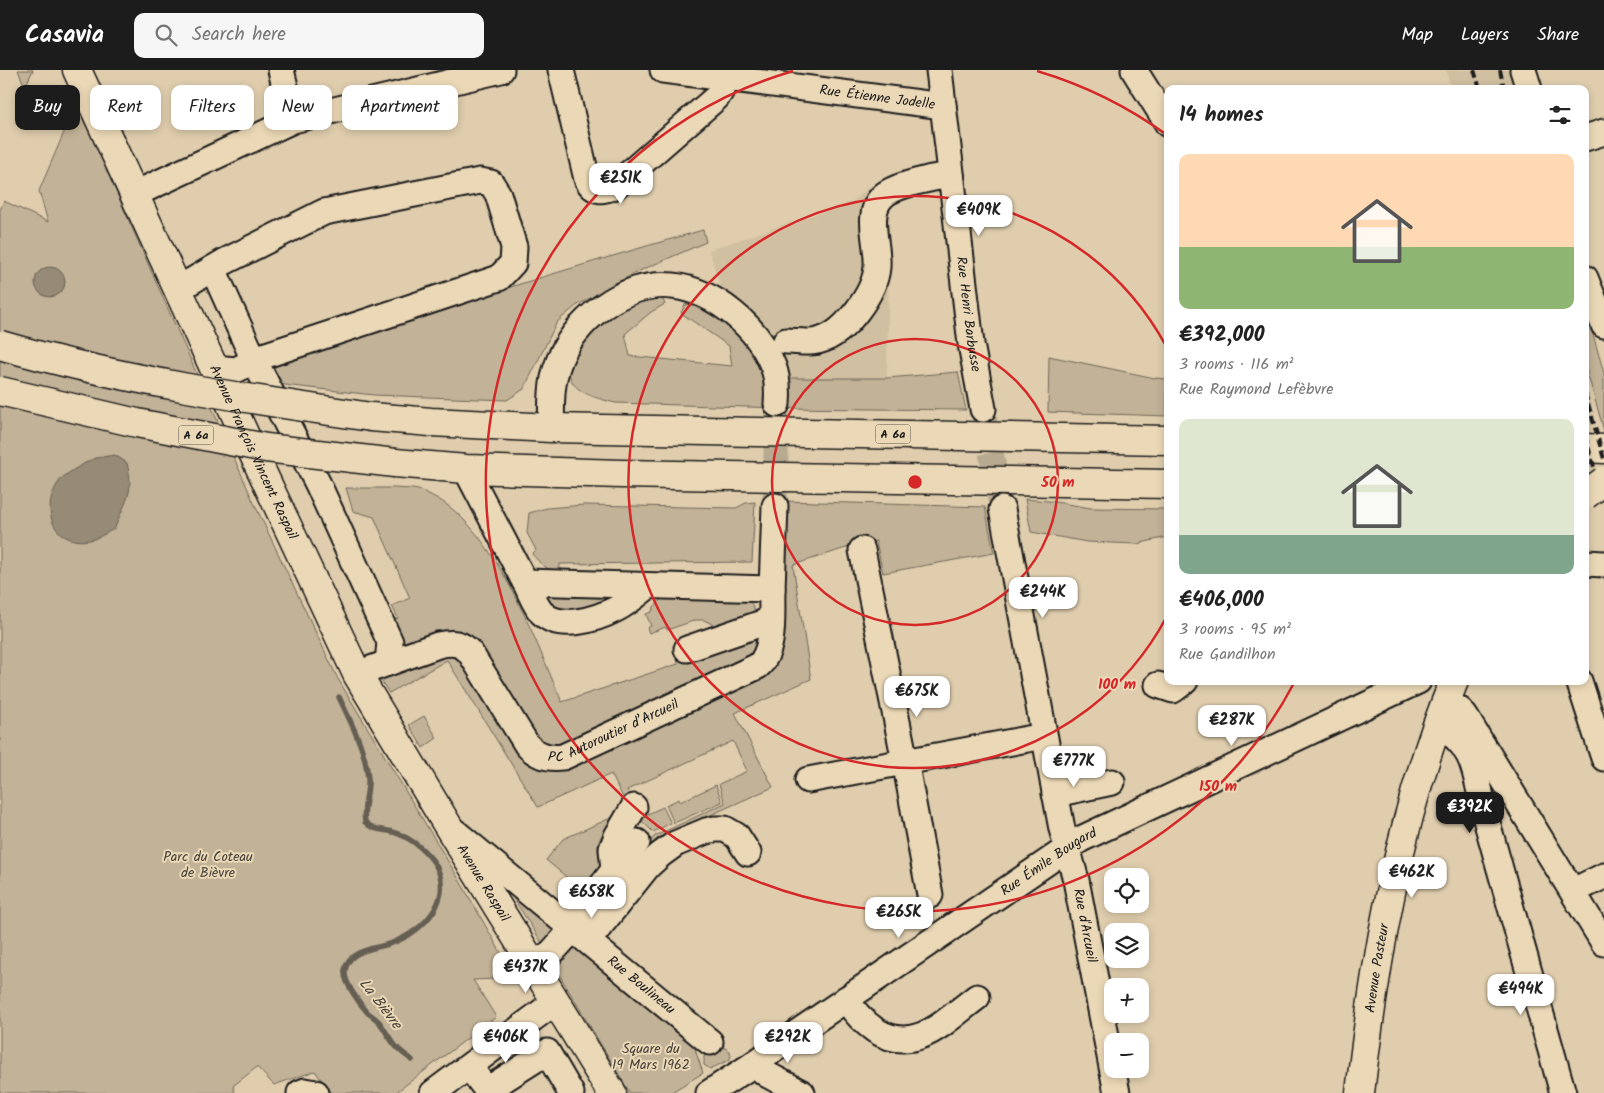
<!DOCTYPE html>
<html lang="en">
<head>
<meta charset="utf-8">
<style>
	body { margin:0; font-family:Kalam,sans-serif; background:#f6f6f6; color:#222; height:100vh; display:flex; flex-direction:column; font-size:19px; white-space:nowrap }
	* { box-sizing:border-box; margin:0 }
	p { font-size:16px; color:#767676 }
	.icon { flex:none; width:28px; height:28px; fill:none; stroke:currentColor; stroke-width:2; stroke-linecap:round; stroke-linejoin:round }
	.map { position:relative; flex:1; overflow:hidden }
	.panel { position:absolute; left:1164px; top:15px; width:425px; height:600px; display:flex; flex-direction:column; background:#fff; border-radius:10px; box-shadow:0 2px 8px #0003 }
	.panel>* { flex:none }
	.hud { position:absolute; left:15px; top:15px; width:475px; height:45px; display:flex; gap:10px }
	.buttons { position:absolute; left:1104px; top:798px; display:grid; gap:10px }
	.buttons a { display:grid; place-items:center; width:45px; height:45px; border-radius:10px; background:#fff; box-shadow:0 2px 8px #0003; font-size:25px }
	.price { position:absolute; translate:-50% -42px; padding:0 11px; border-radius:10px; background:#fff; color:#222; font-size:16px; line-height:32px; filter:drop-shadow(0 1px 2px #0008) }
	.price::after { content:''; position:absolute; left:50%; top:30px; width:15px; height:11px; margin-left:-8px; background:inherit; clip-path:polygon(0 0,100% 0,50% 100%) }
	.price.active { background:#1c1c1c; color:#fff }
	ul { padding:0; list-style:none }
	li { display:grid; align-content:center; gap:10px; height:265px; padding:0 15px }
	li span { display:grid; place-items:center; height:155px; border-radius:10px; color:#555 }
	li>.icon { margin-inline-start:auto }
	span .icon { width:90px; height:90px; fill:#fffc; stroke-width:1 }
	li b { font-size:21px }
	h2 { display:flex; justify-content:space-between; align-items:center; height:60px; padding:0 15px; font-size:21px }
	.pill { padding:0 18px; border-radius:10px; background:#fff; box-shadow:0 2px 8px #0003; font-size:18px; line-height:45px }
	.pill.active { background:#1c1c1c; color:#fff }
	header { display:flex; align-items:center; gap:30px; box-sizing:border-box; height:70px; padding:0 25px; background:#1c1c1c; color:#fff }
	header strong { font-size:24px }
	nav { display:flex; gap:28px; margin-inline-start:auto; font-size:18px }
	.search { width:350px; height:45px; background:#f6f6f6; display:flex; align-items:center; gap:12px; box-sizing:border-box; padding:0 18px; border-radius:10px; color:#767676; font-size:19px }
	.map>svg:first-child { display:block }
</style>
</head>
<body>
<header>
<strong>Casavia</strong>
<div class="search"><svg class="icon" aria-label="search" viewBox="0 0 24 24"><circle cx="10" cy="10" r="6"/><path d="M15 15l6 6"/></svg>Search here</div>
<nav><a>Map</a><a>Layers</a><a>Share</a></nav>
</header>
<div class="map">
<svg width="1604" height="1023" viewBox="0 0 1604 1023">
	<rect width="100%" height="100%" fill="#dfcdad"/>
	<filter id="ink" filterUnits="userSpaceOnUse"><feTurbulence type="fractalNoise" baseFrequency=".02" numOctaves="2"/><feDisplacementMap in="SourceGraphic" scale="10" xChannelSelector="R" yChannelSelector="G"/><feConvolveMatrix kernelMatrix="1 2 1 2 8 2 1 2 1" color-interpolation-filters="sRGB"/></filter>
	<g filter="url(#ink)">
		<!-- built -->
		<path fill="#d0bfa1" d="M 1446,0 L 1516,0 L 1521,19 L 1451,19 Z
			M 917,102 L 890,130 L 887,308 L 781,308 L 721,219 L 709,180 L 852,132 L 868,118 Z"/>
		<!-- green -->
		<path fill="#c2b297" stroke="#6f675a" d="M 18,0 L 33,0 L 25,17 Z
			M 79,38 L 254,433 L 338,609 L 460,811 L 509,897 L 494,909 L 473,910 L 496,947 L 395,1023 L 331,1023 L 315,1001 L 274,1015 L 257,997 L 233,1016 L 235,1023 L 0,1023 L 0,140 L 4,131 L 48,152 L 39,121 L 65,60 Z
			M 703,160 L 706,172 L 637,202 L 576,236 L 557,252 L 524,319 L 507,330 L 374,325 L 292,316 L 279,314 L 267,297 C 411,247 557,201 703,160 Z
			M 662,228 L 665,234 L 651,242 L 625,264 L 630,286 L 732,296 L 729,276 L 681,243 L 684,236 L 691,232 L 724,246 L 781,308 L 887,308 L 958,302 L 966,340 L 780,338 L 616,333 C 575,324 553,310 584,270 C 593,257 603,245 617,238 C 631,231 647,229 662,228 Z
			M 1585,237 L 1604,303 L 1604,361 L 1585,295 Z
			M 1049,286 L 1155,308 L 1167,309 L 1167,346 L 1048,342 Z
			M 346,418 C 362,418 379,418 395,418 C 403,419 411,418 418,420 C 491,442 533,567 562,632 L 678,594 L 677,590 L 717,575 L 754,566 L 758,569 L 758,584 L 568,672 C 554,676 546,676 535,665 L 480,575 L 471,566 L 454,563 L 408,575 L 403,574 L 388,553 L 398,548 L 392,536 L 410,528 L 374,447 L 353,441 Z
			M 1025,429 L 1049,431 L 1091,438 L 1167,439 L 1167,467 L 1137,474 L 1087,472 L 1031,462 Z
			M 784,431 L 985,437 L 994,483 L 883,503 L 876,471 L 846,478 L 793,495 L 811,609 L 735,643 L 773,717 L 657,769 L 618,816 L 615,813 L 655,766 L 725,733 L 719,714 L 747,701 L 733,671 L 627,720 L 632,729 L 627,735 L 611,704 L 538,737 L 447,590 L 389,623 L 380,609 L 447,582 L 461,586 L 530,692 L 767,599 Z
			M 755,432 L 752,492 L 560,494 L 560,501 C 546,501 540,493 532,484 L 536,480 L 527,463 L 529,443 L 547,438 L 584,435 L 736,438 L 746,433 Z
			M 541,525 L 610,527 L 610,530 L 582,540 L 552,538 Z
			M 663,527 L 743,528 C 751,533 756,536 754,546 L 718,557 L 704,550 L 696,550 L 667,560 L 666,557 L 649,563 L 647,558 L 651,556 L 646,544 L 652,542 L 653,538 Z
			M 424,646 L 437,668 L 423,678 L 409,655 Z
			M 716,715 L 722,732 L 674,753 L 666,735 L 679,729 L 680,732 Z
			M 663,737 L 671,753 L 653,762 L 640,749 L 641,747 Z
			M 622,743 C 613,752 597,765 598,779 C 598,787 603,795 599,803 C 595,809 587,815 582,820 L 546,790 L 563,769 Z
			M 510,823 L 558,862 L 544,876 Z
			M 573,875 L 687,969 L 695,979 L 703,1003 L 670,1023 L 630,1023 L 557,901 L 558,893 Z
			M 723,977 L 730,981 L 731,986 L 729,990 L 710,999 L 704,995 L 704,986 L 715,983 Z"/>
		<!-- water -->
		<path fill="#968b77" stroke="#655f53" d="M35 212a15 15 0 1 1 30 0a15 15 0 1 1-30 0Z
			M 115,385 L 127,393 C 135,425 125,430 115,458 C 109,461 101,467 94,469 C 53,480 37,437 62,408 C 67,403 88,391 95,388 C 101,387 109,386 115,385 Z"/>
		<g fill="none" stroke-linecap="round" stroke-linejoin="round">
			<!-- stream -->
			<path stroke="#655f53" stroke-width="5.5" d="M 339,627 C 351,653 366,680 368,709 C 369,724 362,737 365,752 C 374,761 382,759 393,762 C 409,767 423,778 433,791 C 457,826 425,861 392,873 C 375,879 349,879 345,900 C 343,912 360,934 368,943 C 372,946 377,949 380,953 C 385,960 389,968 395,975 C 399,981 406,985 412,990"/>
			<!-- minor-tunnel -->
			<path stroke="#b8aa90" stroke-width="25" stroke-dasharray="25 12" stroke-linecap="butt" d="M 984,346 L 1000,430
				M 775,436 L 777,334"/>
			<!-- minor casing -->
			<g stroke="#1c1c1c" stroke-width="29">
				<g id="minor">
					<path d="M 281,0 L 293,50"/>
					<path d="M 561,0 L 587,109 C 594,123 603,121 615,116 L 717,27 L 725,14 L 727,0"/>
					<path id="s1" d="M 663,0 L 943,36"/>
					<path id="s2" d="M 939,0 L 971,274 L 983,339"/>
					<path d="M 1134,0 L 1168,54"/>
					<path d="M 1523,0 L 1529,19"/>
					<path d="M 1585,68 L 1604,62"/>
					<path d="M 135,124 L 293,50 L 501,0"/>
					<path d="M 213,199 L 254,290 L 318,414 L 390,572 L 388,593"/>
					<path d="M 1585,208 L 1604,255"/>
					<path d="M 178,219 L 224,192 L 324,142 L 480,111 L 491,113 L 498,124 L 514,177 L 513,193 L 499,208 L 263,286 L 236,300 L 214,298"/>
					<path d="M 786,271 C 797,271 811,274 821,270 C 845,263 875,223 877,197 C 879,176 865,144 882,127 C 893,115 935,107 951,105"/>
					<path d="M 551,358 C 552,338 550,317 557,297 C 571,252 624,210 673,216 C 715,221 758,257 773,296 C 778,308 778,321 777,334"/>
					<path d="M 466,399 L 525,512 L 772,519 L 775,436"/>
					<path id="s3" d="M 1002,439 L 1062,759 L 1076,810 L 1117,1023"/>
					<path d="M 862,480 L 905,691 L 930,825"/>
					<path d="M 1585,493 L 1604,494"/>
					<path d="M 525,512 C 530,521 535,536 542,543 C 560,561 597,549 616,539 C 628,533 638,524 648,516"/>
					<path d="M 687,579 L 771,550"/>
					<path id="s4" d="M 357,604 L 438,575 C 452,572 462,572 471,584 L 527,675 C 537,686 549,689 563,687 L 758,596 C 776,580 771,542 772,519"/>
					<path d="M 1579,611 L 1604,688"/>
					<path d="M 1158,615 L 1173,620 L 1185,611"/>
					<path d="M 1446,630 L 1461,641 L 1466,648 L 1604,873"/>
					<path d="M 1437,656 C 1475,672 1476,706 1484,742 L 1563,1023"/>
					<path d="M 808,710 L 1044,666"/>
					<path d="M 1055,724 L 1112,712"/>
					<path id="s5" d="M 455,762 L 710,972"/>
					<path d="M 614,800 L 637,772"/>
					<path d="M 1573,821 L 1604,806"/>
					<path d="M 570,857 L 614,800 L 612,779 L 617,766 L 634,737"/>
					<path d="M 588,871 L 648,796 L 660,785 L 675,774 L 706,761 L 715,759 L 725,759 L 737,766 L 748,783"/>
					<path d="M 533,895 L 551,883 L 573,859"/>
					<path d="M 846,929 C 854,942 862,951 875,960 C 915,986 946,950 977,927"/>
					<path d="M 754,994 L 768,1005 L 802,1023"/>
					<path d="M 469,997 L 487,1020 L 547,982 L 571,1023"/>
					<path d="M 300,1023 L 305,1021 L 316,1023"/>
					<path d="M 433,1023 L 555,932"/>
					<path id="s6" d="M 709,1023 L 754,994 L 798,962 L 1081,769 L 1418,611"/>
				</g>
			</g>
			<!-- major casing -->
			<g stroke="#1c1c1c" stroke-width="31">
				<g id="major">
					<path id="s7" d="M 77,0 L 254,385 L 357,604 L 448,756 L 612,1023"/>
					<path id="s8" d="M 1360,1023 C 1376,884 1400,742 1454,611"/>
				</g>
			</g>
			<!-- highway casing -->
			<g stroke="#1c1c1c" stroke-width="31">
				<path id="highway" d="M 371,347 L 431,352 L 551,358 L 1168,370
					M 1585,378 L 1604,379
					M 395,393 L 466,399 L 621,404 L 1168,414"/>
			</g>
			<!-- minor -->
			<use href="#minor" stroke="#ebd8b6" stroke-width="25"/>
			<!-- major -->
			<use href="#major" stroke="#ebd8b6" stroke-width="28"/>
			<!-- highway -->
			<use href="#highway" stroke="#ebd8b6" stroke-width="28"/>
			<!-- rail -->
			<path stroke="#1c1c1c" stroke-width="4" stroke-dasharray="8 4" stroke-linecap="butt" d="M 1474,0 L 1480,19
				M 1500,0 L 1504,19
				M 1585,323 L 1604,389
				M 1585,366 L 1604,431"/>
			<!-- major-bridge casing -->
			<g stroke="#1c1c1c" stroke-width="31" stroke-linecap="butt">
				<path id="major-bridge" d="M 1585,425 L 1604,411"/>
			</g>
			<!-- highway-bridge casing -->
			<g stroke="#1c1c1c" stroke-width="31" stroke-linecap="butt">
				<path id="highway-bridge" d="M 0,275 C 121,310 247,329 371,347
					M 0,321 L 137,353 L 266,378 L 395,393"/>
			</g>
			<!-- major-bridge -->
			<use href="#major-bridge" stroke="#ebd8b6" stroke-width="28"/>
			<!-- highway-bridge -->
			<use href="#highway-bridge" stroke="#ebd8b6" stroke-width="28"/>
		</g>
	</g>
	<!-- distance rings -->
	<g fill="none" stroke="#d62828" stroke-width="2.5">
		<circle cx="915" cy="412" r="143"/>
		<path d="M1166 548A286 286 0 1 1 1166 276"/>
		<path d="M1294 613A429 429 0 1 1 793 1M1037 1A429 429 0 0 1 1167 65"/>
	</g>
	<g text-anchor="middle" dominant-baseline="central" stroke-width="4" stroke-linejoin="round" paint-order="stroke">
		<!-- shield labels -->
		<g fill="#ebd8b6" stroke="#5a544a" stroke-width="1">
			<rect x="875.5" y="354.5" width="35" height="19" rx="4"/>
			<rect x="178.5" y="355.5" width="35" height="19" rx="4"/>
		</g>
		<g font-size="12" font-weight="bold" fill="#1c1c1c">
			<text x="893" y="364">A 6a</text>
			<text x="196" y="365">A 6a</text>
		</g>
		<!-- street labels -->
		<g font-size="14" fill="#1c1c1c" stroke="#ebd8b6">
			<text stroke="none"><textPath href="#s1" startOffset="216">Rue Étienne Jodelle</textPath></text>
			<text stroke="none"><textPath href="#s2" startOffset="246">Rue Henri Barbusse</textPath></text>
			<text stroke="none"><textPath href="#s7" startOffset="421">Avenue François Vincent Raspail</textPath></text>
			<text stroke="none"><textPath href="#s4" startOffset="325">PC Autoroutier d’Arcueil</textPath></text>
			<text stroke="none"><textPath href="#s6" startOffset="411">Rue Émile Bougard</textPath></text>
			<text stroke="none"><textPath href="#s7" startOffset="910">Avenue Raspail</textPath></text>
			<text stroke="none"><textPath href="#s3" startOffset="425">Rue d'Arcueil</textPath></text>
			<text stroke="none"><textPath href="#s8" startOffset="126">Avenue Pasteur</textPath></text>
			<text stroke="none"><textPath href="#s5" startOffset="241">Rue Boulineau</textPath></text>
		</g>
		<!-- park labels -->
		<g font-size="14" fill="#46423b" stroke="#ebd8b6">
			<text x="208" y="787">Parc du Coteau<tspan x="208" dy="16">de Bièvre</tspan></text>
			<text x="651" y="979">Square du<tspan x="651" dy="16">19 Mars 1962</tspan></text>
		</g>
		<!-- water labels -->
		<g font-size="15" font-style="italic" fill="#47433c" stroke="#ebd8b6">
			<text transform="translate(380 934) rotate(52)">La Bièvre</text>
		</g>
	</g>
	<circle cx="915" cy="412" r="8" fill="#d62828" stroke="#ebd8b6" stroke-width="2.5"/>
	<g font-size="15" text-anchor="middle" font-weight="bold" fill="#d62828" stroke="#ebd8b6" stroke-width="4" stroke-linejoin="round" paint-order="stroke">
		<text x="1058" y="417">50 m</text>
		<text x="1117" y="619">100 m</text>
		<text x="1218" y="721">150 m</text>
	</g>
</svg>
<div class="buttons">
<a><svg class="icon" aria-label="locate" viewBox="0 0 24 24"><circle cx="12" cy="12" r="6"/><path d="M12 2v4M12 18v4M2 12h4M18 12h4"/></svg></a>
<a><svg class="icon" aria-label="layers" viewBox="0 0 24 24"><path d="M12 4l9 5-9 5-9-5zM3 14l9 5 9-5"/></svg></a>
<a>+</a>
<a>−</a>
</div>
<b class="price" style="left:621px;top:135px">€251K</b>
<b class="price" style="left:979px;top:167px">€409K</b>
<b class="price" style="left:1043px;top:549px">€244K</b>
<b class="price" style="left:917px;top:648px">€675K</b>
<b class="price" style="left:1232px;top:677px">€287K</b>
<b class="price" style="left:1074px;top:718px">€777K</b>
<b class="price active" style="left:1470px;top:764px">€392K</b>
<b class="price" style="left:1412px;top:829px">€462K</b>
<b class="price" style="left:592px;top:849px">€658K</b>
<b class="price" style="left:899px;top:869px">€265K</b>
<b class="price" style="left:526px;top:924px">€437K</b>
<b class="price" style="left:1521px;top:946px">€494K</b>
<b class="price" style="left:506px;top:994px">€406K</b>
<b class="price" style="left:788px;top:994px">€292K</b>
<div class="hud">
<a class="pill active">Buy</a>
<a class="pill">Rent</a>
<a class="pill">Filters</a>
<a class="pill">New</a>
<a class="pill">Apartment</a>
</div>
<section class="panel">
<h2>14 homes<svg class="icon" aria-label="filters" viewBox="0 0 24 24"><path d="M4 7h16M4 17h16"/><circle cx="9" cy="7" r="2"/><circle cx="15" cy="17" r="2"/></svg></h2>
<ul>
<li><span style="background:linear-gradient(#ffd9b3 60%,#8fb573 0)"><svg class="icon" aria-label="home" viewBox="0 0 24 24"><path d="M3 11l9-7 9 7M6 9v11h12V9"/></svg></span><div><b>€392,000</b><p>3 rooms · 116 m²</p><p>Rue Raymond Lefèbvre</p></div></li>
<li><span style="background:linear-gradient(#dfe7d0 75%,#7fa58c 0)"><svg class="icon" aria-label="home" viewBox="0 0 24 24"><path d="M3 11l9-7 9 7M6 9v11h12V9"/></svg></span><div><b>€406,000</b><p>3 rooms · 95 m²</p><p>Rue Gandilhon</p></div></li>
</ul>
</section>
</div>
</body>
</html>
